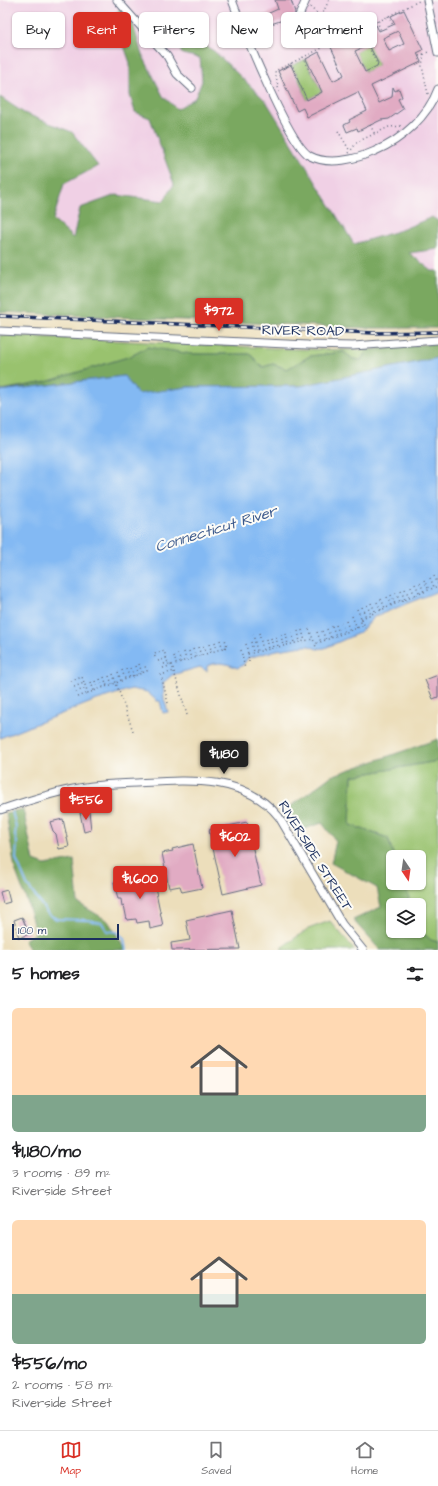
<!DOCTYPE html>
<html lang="en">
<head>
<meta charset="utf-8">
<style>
	body { margin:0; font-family:"Architects Daughter",sans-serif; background:#f2f2f2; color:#202124; height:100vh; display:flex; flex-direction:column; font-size:15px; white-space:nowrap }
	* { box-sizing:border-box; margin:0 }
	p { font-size:13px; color:#757577 }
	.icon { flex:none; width:22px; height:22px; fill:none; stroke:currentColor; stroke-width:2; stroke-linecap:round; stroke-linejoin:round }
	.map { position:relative; height:950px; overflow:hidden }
	.details { display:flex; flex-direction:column; background:#fff; flex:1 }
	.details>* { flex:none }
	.banner { position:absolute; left:12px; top:12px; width:414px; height:36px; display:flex; gap:8px }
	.needle { width:26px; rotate:167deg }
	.controls { position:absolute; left:386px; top:850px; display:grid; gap:8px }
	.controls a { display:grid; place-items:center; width:40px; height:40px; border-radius:6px; background:#fff; box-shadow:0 1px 3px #0004; font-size:20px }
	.scale { position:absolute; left:12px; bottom:10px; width:107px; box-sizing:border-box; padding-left:4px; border:2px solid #1b2f5e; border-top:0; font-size:11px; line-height:14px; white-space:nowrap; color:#1b2f5e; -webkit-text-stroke:3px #fdfcf7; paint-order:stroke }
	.price { position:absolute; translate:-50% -34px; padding:0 9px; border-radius:4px; background:#d93025; color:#fff; font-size:13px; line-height:26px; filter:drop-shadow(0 1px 2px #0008) }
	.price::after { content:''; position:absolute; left:50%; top:24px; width:12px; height:9px; margin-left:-6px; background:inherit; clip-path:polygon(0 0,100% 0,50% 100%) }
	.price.current { background:#222; color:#fff }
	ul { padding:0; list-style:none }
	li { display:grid; align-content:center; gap:8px; height:212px; padding:0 12px }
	li span { display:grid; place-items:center; height:124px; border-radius:6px; color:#555 }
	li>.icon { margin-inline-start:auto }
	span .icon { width:72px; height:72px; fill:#fffc; stroke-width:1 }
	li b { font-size:17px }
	h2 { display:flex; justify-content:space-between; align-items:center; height:48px; padding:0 12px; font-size:17px }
	.tag { padding:0 14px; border-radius:6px; background:#fff; box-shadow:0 1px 3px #0004; font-size:14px; line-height:36px }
	.tag.current { background:#d93025; color:#fff }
	.dock { display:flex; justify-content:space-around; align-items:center; height:56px; border-top:1px solid #e0e0e0; background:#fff; font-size:11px; color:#757577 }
	.dock a { display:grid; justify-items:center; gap:2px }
	.dock .current { color:#d93025 }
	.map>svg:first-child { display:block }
</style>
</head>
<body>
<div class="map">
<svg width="438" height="950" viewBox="0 0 438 950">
	<rect width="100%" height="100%" fill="#fdfcf7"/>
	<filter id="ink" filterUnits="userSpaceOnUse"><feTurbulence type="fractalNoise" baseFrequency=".025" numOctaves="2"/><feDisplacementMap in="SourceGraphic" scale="8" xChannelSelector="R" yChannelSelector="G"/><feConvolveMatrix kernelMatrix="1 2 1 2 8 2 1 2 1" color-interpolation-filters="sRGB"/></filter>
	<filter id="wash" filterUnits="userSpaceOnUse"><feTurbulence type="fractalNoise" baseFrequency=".012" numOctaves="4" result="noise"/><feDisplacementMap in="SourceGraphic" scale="16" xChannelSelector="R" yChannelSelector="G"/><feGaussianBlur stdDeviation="0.9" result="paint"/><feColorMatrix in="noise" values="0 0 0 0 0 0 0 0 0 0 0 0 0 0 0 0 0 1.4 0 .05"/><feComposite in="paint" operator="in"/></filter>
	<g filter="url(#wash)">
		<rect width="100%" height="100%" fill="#ecdebb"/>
		<!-- built -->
		<path fill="#f0d0e5" d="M 0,0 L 438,0 L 438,221 L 432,217 L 401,230 L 354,244 L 266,101 L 171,27 L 182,54 L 200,58 L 202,81 L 195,98 L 177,109 L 163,96 L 141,52 L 133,23 L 114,17 L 130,63 L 130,95 L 135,112 L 150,118 L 174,184 L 164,201 L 116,195 L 73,238 L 53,220 L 64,183 L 97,166 L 72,132 L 24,113 L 0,97 Z
			M 438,249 L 438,271 L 432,271 L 409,252 Z"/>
		<!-- green -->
		<path fill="#99c26e" stroke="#5a7866" d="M 363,31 L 378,63 L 377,66 L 365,72 L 355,51 L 360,49 L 355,34 Z
			M 306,59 L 311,72 L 312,72 L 322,92 L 307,100 L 296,72 L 294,73 L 291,66 Z
			M 0,335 L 294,349 L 367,350 L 361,360 L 353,359 L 344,352 L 310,356 L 287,369 L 273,364 L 263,367 L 250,354 L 191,354 L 148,347 L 131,356 L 46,382 L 0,390 Z
			M 438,761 L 438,942 L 431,940 L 419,930 L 419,905 L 405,905 L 409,898 L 403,883 L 419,883 L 419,857 L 394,857 L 388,838 L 350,825 L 352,776 Z
			M 330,921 L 355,950 L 282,950 L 282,947 L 308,929 Z"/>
		<!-- forest -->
		<path fill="#7aa861" stroke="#4a6c60" d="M 120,8 L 133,23 L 141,52 L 163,96 L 177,109 L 195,98 L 202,81 L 200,58 L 182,54 L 171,27 L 214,51 L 266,101 L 354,244 L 401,230 L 432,217 L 438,221 L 438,249 L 409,253 L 432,271 L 438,271 L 438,328 L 366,328 L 0,312 L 0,97 L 24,113 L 72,132 L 98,166 L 64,184 L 53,220 L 73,238 L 80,208 L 116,195 L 164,201 L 174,184 L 150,118 L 135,112 L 130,95 L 130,63 L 114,17 Z
			M 438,343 L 438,358 L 301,386 L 188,387 L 138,395 L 124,376 L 0,391 L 46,382 L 131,356 L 148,347 L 191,354 L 250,354 L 263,367 L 273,364 L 287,369 L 310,356 L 344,352 L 353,359 L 361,360 L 367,350 Z
			M 438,739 L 438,761 L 352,776 L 350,825 L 388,838 L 394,857 L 393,883 L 403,883 L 409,898 L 405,905 L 393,905 L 393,931 L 419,930 L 431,940 L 438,942 L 438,950 L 380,950 L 353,920 L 381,907 L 377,888 L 331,863 L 336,841 L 322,823 L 298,831 L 297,837 L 287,809 L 331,776 Z
			M 23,809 L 34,861 L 45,865 L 74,860 L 78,903 L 108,921 L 126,950 L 30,950 L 24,940 L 35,933 L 28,904 L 15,869 L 6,813 Z"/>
		<!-- water -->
		<path fill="#83b9f3" stroke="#4f74a8" d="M 438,358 L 438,591 L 374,617 L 359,633 L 325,648 L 317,649 L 309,646 L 303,646 L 277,650 L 248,658 L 243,665 L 237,668 C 227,663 218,661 207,666 L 207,671 L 200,667 L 172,675 L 163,683 L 164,699 L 168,712 L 163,713 L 160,701 L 157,701 L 147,692 L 131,689 L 94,701 L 0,738 L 0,391 L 124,376 L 138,394 L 188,387 L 301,386 Z"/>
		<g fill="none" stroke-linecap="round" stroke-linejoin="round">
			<!-- stream -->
			<path stroke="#83b9f3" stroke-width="2" d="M 12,811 L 16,827 L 15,836 L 17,842 L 16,859 L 27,885 L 49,915 L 57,919 L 88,920 L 102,923 L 107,931 L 117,932 L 124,938 L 126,950"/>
		</g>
		<g id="blocks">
			<!-- building -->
			<path fill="#e1abc3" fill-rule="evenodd" d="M 275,0 L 291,0 L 295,12 L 294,21 L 300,24 L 292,26 L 290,21 L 287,22 L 286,19 L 259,28 L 256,19 L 278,9 Z
				M 404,10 L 423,50 L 417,53 L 421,62 L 371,86 L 379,103 L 392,97 L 393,87 L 395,91 L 399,89 L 402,97 L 398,99 L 403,109 L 389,119 L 381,120 L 358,131 L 357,128 L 347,132 L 344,125 L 350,122 L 349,120 L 367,111 L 358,92 L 307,117 L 303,108 L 297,111 L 278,71 L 291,65 L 307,100 L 322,92 L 306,59 L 319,52 L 333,81 L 344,75 L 329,43 L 338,39 L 340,41 L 351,36 L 345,22 L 354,17 L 361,32 L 376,25 L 379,31 L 395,24 L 391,16 ZM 398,31 L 404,44 L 389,51 L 383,38 ZM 369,45 L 378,63 L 377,66 L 365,72 L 355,51 Z
				M 169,33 L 177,40 L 170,48 L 162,41 Z
				M 438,675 L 438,697 L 433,699 L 425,680 Z
				M 89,811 L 91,830 L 84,832 L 80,813 Z
				M 63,819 L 69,847 L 59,849 L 56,834 L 53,831 L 50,822 Z
				M 247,822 L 261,885 L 223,894 L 209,830 Z
				M 193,844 L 202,888 L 182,892 L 180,886 L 169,888 L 162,853 L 173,851 L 172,849 Z
				M 149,875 L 150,883 L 154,882 L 163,926 L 150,929 L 149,921 L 137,923 L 136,919 L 127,920 L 124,905 L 122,906 L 121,899 L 118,899 L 114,882 Z
				M 7,890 L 10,902 L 3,904 L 0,892 Z
				M 232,910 L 240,949 L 172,950 L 171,943 L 190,940 L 186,920 Z
				M 22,917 L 29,934 L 19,938 L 14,920 Z"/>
		</g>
	</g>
	<g filter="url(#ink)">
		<use href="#blocks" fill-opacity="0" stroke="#646c7f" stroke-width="1"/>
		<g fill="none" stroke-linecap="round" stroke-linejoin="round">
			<!-- minor casing -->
			<g stroke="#646c7f" stroke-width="9">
				<path id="minor" d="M 117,0 L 167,56 L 177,74 L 192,88
					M 232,0 C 242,27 289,145 310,156 C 329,166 357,159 375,151 C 402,140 428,116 438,89
					M 427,0 L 438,53
					M 298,18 L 306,0
					M 0,331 L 308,345 L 353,346 L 438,340
					M 0,810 C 21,803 43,796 64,791 C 88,785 113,784 137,783 C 186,780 245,774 279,817 L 342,924 L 363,950"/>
			</g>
			<!-- path -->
			<path stroke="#646c7f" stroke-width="1.5" stroke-dasharray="1 3" stroke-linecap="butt" d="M 310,7 L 321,17 L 329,0
				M 388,16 L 393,25
				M 377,21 L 381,31
				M 360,29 L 377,64
				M 252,32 L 263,28
				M 339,41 L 421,0
				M 359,47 L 367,44
				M 419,56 L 424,54
				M 303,57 L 310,72
				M 291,63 L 298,77
				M 279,92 L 275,71 L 324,47
				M 428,94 L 422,66 L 424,54 L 430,51
				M 370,125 L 375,134
				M 338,131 L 350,151
				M 349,153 L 357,142 L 389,127 L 402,126
				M 434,576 L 438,584
				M 430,578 L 434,587
				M 424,580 L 429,590
				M 420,583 L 424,592
				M 415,584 L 420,594
				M 411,587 L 415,596
				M 405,589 L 410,598
				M 401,591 L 405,600
				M 396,593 L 400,602
				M 391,595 L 395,604
				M 387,597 L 391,606
				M 381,599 L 385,608
				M 377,602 L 381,610
				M 371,603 L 376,613
				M 367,605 L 371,615
				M 362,607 L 366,617
				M 357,609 L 367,631
				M 352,616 L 357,628
				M 346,621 L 350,631
				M 341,623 L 345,633
				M 336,625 L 340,635
				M 332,626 L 336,636
				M 309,629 L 315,644
				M 327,629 L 331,638
				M 302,630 L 305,641
				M 298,631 L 300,642
				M 322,631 L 326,640
				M 317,632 L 321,642
				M 259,633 L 263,650
				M 292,633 L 294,643
				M 253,634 L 257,651
				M 286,634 L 288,645
				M 281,635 L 283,646
				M 276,637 L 278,647
				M 271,638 L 273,648
				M 266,639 L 268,649
				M 220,640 L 223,649
				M 215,642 L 217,649
				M 251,642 L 253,652
				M 209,644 L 212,652
				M 246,644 L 248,654
				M 203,646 L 206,653
				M 198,647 L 201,655
				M 193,649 L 196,657
				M 241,650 L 245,669
				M 317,650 L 315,644 L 362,626 L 361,622 L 362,618 L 438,586
				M 189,651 L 191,659
				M 184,652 L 186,660
				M 178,654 L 181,662
				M 174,656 L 176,663
				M 155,657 L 154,654 L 164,651 L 169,666
				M 158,661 L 167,658
				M 249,662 L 248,654 L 313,639
				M 139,664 L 142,673
				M 160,665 L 168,663
				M 135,666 L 138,674
				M 130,668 L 134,676
				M 163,668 L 172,665
				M 126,669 L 130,678
				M 122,670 L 125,679
				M 118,672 L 121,681
				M 113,674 L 116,683
				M 109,676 L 112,684
				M 104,677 L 107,686
				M 100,679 L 103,687
				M 71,681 L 82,677 L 88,693 L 116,683
				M 95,681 L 98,689
				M 91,682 L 94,691
				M 74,687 L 84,683
				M 76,692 L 86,688
				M 78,697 L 88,693
				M 168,703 L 161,675 L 174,671
				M 187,715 L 172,665 L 227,647 L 225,639
				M 133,731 L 116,683 L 147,671 L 144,664"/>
			<!-- minor -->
			<use href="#minor" stroke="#fff" stroke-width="7"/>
			<!-- rail casing -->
			<g stroke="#1b2f5e" stroke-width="3.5">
				<path id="rail" d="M 0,316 L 374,333 L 438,332"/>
			</g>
			<!-- rail -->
			<use href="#rail" stroke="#fdfcf7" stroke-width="2" stroke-dasharray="6" stroke-linecap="butt"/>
		</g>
	</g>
	<g text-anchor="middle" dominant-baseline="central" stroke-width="4" stroke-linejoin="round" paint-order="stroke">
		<!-- street labels -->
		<g font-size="14" fill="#1b2f5e" stroke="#fdfcf7">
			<text transform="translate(303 331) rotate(1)">RIVER ROAD</text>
			<text transform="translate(315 856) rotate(58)">RIVERSIDE STREET</text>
		</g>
		<!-- water labels -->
		<g font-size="15" font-style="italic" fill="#3a588b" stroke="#fdfcf7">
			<text transform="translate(216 529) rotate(-17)">Connecticut River</text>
		</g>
	</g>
</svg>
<div class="controls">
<a><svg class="needle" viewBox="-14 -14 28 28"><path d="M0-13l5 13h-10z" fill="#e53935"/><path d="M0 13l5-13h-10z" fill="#757577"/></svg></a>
<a><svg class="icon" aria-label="layers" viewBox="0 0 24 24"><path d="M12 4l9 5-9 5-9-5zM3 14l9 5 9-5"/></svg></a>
</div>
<div class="scale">100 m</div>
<b class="price" style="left:219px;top:332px">$972</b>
<b class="price current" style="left:224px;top:775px">$1,180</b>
<b class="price" style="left:86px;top:821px">$556</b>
<b class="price" style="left:235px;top:858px">$602</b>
<b class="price" style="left:140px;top:900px">$1,600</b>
<div class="banner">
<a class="tag">Buy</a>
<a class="tag current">Rent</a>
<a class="tag">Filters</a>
<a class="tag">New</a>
<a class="tag">Apartment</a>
</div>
</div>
<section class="details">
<h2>5 homes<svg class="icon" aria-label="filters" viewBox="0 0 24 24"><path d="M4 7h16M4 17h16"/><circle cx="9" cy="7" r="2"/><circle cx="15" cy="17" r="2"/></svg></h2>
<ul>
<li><span style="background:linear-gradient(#ffd9b3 70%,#7fa58c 0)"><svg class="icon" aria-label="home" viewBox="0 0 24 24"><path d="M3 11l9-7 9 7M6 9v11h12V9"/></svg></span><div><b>$1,180/mo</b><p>3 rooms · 89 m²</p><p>Riverside Street</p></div></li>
<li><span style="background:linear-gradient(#ffd9b3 60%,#7fa58c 0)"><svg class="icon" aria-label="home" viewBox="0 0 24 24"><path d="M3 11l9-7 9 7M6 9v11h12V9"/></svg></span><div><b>$556/mo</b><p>2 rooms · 58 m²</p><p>Riverside Street</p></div></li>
</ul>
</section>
<nav class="dock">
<a class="current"><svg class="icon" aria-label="map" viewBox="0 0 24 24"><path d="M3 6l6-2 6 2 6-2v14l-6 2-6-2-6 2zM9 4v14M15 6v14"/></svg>Map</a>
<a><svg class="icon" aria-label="saved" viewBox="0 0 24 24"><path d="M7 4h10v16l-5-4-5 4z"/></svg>Saved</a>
<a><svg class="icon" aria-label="home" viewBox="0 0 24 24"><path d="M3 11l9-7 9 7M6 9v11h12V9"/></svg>Home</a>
</nav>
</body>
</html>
